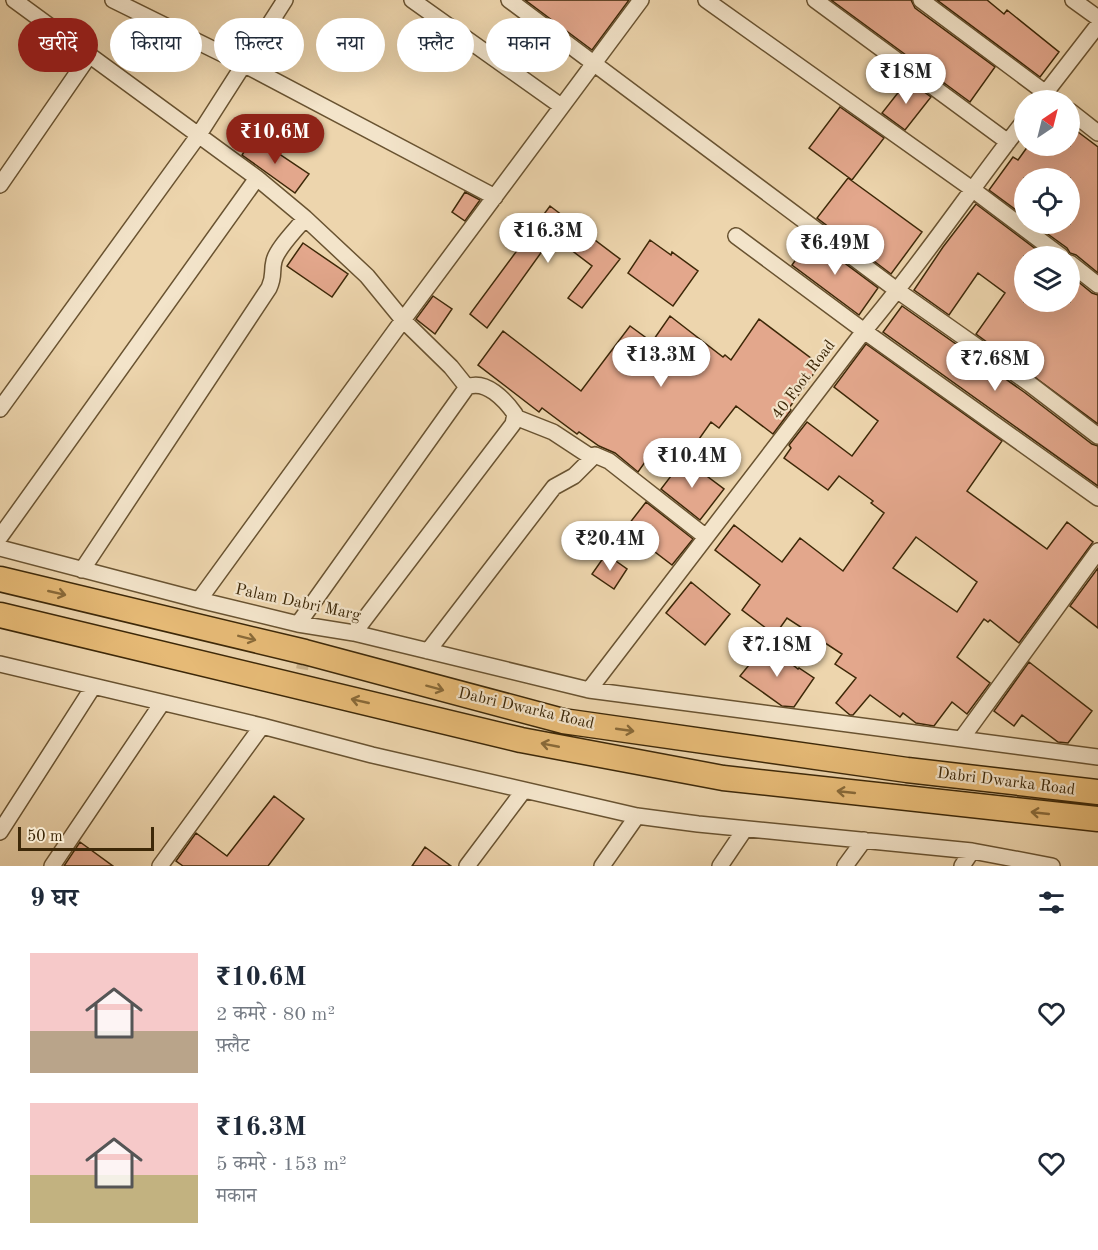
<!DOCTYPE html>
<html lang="hi">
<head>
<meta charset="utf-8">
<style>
	body { margin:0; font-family:"Old Standard TT","Noto Serif Devanagari",serif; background:#f2f2f3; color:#1f2937; height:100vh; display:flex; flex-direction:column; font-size:22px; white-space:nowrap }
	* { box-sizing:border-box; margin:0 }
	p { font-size:20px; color:#747a83 }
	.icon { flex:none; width:33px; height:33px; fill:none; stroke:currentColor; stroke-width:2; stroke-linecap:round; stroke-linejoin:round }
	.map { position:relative; height:866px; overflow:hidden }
	.sheet { display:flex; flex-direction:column; background:#fff; flex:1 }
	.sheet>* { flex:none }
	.guide { position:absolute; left:18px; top:18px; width:600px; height:54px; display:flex; gap:12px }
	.needle { width:39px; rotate:35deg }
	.controls { position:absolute; left:1014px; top:90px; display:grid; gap:12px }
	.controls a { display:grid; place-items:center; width:66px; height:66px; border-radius:50%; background:#fff; box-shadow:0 6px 24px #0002; font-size:30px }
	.scale { position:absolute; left:18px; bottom:15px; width:136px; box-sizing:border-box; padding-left:6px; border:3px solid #3d2808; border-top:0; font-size:16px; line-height:21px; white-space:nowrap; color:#3d2808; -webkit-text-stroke:4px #f3e4ca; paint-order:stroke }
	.price { position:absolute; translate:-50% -51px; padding:0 14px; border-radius:21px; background:#fff; color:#222; font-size:20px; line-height:39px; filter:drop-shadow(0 2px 3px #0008) }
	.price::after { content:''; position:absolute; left:50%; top:36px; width:18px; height:14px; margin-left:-9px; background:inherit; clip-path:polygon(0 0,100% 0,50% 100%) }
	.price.current { background:#8f2418; color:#fff }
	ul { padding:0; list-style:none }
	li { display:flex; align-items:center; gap:18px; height:150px; padding:0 30px }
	li span { display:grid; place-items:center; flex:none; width:168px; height:120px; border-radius:0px; color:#555 }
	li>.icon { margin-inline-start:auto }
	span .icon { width:72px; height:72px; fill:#fffc; stroke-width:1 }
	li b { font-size:26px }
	h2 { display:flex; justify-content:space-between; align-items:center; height:72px; padding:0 30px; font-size:26px }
	.pill { padding:0 21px; border-radius:27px; background:#fff; box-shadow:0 6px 24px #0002; font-size:21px; line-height:54px }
	.pill.current { background:#8f2418; color:#fff }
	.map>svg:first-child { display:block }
</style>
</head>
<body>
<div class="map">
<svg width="1098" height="866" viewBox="0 0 1098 866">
	<rect width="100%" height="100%" fill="#edd5ad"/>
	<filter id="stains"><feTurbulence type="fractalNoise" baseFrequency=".00333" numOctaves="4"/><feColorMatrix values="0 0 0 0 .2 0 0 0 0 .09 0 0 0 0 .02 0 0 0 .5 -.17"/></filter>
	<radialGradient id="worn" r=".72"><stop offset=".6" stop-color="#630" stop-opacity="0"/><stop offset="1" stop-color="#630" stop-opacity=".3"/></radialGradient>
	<!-- building -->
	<path fill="#e3a78c" stroke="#3d2808" stroke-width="1.5" fill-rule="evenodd" d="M 525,0 L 629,0 L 592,50 Z
		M 831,0 L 911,0 L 915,8 L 995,67 L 970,102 Z
		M 937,0 L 987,0 L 1004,14 L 1007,10 L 1059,52 L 1040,77 Z
		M 908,80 L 931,97 L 905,130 L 882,113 Z
		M 840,107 L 884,138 L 852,180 L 809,148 Z
		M 1070,126 L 1098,147 L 1098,273 L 1076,255 L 1070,253 L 1067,248 L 1034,224 L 1070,224 L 1070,178 L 1024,178 L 1024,216 L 989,190 L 1013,157 L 1018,160 L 1028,146 L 1070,146 Z
		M 254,137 L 309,174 L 295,193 L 242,155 Z
		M 848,178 L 922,232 L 891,274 L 817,218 Z
		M 465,192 L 480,200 L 465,221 L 452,212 Z
		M 976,204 L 1045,256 L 1024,256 L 1024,302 L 1070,302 L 1070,275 L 1092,293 L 1098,295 L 1098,424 L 976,334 L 1005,293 L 978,273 L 949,315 L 914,290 L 943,247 Z
		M 550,206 L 620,259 L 582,308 L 568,298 L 592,266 L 553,236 L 487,328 L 470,314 Z
		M 811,238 L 878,288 L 859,315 L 792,265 Z
		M 650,240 L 671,255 L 672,252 L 698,271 L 673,306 L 628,273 Z
		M 303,243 L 348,274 L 332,297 L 287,266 Z
		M 433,296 L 452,309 L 435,334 L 416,319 Z
		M 902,306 L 1024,392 L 1092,444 L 1098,446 L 1098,486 L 883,332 Z
		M 670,316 L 723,357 L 725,355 L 731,360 L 759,319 L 820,365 L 789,408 L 791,410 L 773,434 L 736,406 L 719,428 L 711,422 L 685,459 L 660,441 L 638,472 L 615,453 L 599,446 L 579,432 L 577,434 L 542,408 L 539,412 L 478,365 L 503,331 L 581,391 L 630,326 L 652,342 Z
		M 866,344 L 1002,441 L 967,491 L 1047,549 L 1067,522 L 1093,542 L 1019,643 L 990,620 L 988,622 L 984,619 L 957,657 L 990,683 L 967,714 L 952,702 L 934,726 L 916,723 L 903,713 L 900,717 L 870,695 L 853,715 L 850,715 L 836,703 L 856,678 L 835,664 L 842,654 L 787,618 L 775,635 L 742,610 L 760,585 L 715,550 L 734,525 L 782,562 L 800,538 L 843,571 L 884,513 L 871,503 L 873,501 L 839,476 L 828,490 L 784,458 L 791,448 L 789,445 L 807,422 L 852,456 L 878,421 L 834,387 ZM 916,537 L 977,582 L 957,612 L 893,568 Z
		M 684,459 L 724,489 L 700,520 L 661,489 Z
		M 646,502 L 693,539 L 672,565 L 625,529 Z
		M 606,554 L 627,569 L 614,589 L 592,574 Z
		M 1098,568 L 1098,628 L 1070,606 Z
		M 691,582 L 730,614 L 705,645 L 666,613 Z
		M 766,644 L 798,669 L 799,668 L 814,678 L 794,707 L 782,706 L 740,676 Z
		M 1029,662 L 1092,711 L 1068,743 L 1058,742 L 1022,715 L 1014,726 L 994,711 Z
		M 274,796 L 304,819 L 268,866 L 183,866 L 176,861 L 196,833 L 227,856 Z
		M 80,842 L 113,866 L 64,866 Z
		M 425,847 L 451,866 L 412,866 Z"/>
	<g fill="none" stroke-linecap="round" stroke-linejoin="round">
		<!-- pedestrian-tunnel -->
		<path stroke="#cab28c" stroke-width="12" stroke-dasharray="12 6" stroke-linecap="butt" d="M 299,687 L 305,652"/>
		<!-- minor casing -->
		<g stroke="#695331" stroke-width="18">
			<path id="minor" d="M 14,0 L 257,178 L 305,218 L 367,276 L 403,320 L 451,367 L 467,387
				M 113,0 L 245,65 L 495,197
				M 412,0 L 561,106
				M 509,0 L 898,291 L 1030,384 L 1098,436
				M 706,0 L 972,189 L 1061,256
				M 815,0 L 1008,142
				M 921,0 L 1055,100
				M 1073,0 L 1098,18
				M 1040,100 L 1098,25
				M 1070,111 L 1098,133
				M 0,185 L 89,56
				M 736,236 L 864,331 L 1098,498
				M 1070,263 L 1098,285
				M 0,409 L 198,136 L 285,0
				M 515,417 L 553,432 L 591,457
				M 0,537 L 257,178
				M 0,548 L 199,600 L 298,624 L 354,633 L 589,690 L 1098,757
				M 82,570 L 269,288 C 275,275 271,273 274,261 C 277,248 297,229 305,218
				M 199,600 L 403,320 L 641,0
				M 298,624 L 467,387 C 486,379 505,400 515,414 L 513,424 L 354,633
				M 428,651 L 554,487 L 574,476 L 595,455 L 609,461 L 706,537
				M 0,664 L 262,726 L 372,755 L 637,816 L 698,824 L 972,851 L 1052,866
				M 589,690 L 864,331 C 921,264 970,190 1024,121
				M 962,738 L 1098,551
				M 0,832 L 93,687
				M 52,866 L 162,703
				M 160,866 L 262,726
				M 467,866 L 524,790
				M 602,866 L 637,816
				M 720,866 L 745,829
				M 845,866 L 864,840
				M 962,866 L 972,851"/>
		</g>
		<!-- primary casing -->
		<g stroke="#3d2808" stroke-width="27">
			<path id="primary" d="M 0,579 L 305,652 L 563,721 L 907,770 L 1098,792
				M 0,615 L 521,740 L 723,778 L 1098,819"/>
		</g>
		<!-- minor -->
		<use href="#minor" stroke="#f3e4ca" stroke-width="15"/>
		<!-- primary -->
		<use href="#primary" stroke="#e6ba76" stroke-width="24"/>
	</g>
	<!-- one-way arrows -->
	<defs><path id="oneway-shaft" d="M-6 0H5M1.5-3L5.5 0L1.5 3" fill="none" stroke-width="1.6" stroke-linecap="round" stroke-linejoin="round" transform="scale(1.5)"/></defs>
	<g stroke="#896a39">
		<use href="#oneway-shaft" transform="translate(57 593) rotate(13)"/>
		<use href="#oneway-shaft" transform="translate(247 638) rotate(14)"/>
		<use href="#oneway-shaft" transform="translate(435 688) rotate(15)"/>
		<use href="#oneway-shaft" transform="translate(360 701) rotate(-167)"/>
		<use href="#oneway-shaft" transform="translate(625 730) rotate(8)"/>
		<use href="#oneway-shaft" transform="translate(550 745) rotate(-169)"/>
		<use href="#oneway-shaft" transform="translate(846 792) rotate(-174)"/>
		<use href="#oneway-shaft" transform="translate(1040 813) rotate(-174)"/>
	</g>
	<g text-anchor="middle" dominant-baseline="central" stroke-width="4.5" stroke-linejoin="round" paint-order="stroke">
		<!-- street labels -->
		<g font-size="16" fill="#3d2808" stroke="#f3e4ca">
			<text transform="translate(804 380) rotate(-53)">40 Foot Road</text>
			<text transform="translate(298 603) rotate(12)">Palam Dabri Marg</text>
			<text transform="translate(526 709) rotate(13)">Dabri Dwarka Road</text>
			<text transform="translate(1006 782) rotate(7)">Dabri Dwarka Road</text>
		</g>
	</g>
	<rect width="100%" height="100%" filter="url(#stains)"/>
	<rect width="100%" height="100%" fill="url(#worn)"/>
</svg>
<div class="controls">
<a><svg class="needle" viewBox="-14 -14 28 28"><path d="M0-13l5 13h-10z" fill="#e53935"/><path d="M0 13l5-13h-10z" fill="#747a83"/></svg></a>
<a><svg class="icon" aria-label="locate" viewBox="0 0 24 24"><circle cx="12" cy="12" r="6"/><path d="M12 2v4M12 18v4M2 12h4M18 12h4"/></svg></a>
<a><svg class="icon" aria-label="layers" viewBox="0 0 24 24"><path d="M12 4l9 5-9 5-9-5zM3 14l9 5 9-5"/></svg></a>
</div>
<div class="scale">50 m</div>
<b class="price" style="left:906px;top:105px">₹18M</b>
<b class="price current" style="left:275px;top:165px">₹10.6M</b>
<b class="price" style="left:548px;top:264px">₹16.3M</b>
<b class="price" style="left:835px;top:276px">₹6.49M</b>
<b class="price" style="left:661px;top:388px">₹13.3M</b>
<b class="price" style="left:995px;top:392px">₹7.68M</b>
<b class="price" style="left:692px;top:489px">₹10.4M</b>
<b class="price" style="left:610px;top:572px">₹20.4M</b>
<b class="price" style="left:777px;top:678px">₹7.18M</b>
<div class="guide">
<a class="pill current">खरीदें</a>
<a class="pill">किराया</a>
<a class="pill">फ़िल्टर</a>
<a class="pill">नया</a>
<a class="pill">फ़्लैट</a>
<a class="pill">मकान</a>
</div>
</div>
<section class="sheet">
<h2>9 घर<svg class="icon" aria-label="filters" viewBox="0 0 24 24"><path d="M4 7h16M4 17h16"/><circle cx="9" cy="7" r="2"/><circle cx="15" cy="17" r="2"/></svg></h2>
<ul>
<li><span style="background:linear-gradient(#f6c9c9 65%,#b9a48a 0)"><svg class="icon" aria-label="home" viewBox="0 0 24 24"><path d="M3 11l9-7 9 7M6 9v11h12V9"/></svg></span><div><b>₹10.6M</b><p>2 कमरे · 80 m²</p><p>फ़्लैट</p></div><svg class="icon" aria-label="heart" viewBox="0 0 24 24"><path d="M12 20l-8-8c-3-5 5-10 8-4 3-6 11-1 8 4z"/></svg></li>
<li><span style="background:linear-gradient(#f6c9c9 60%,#c2b280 0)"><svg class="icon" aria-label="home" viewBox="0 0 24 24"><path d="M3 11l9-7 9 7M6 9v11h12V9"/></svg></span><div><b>₹16.3M</b><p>5 कमरे · 153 m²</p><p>मकान</p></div><svg class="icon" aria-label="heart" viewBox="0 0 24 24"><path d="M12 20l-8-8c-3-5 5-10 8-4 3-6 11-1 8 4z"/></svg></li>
</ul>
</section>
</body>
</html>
